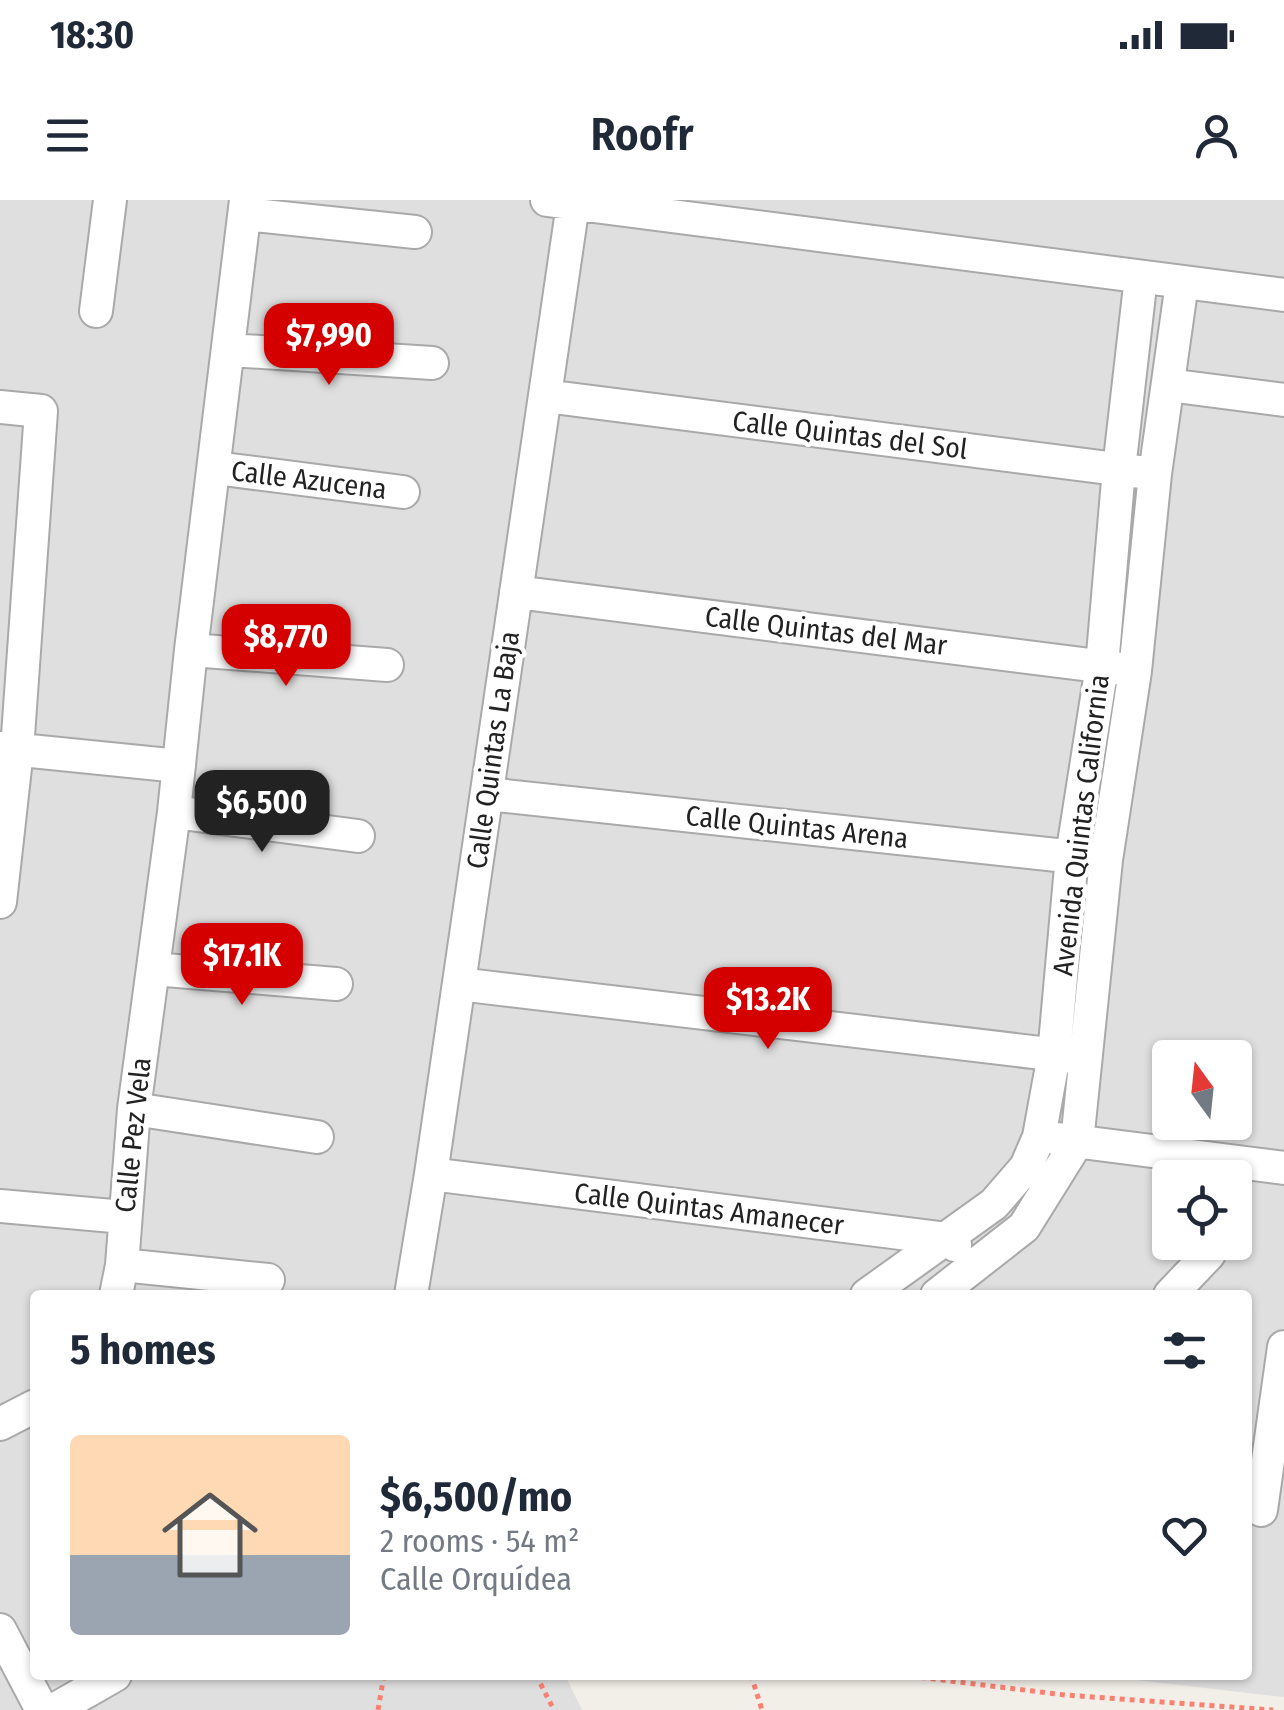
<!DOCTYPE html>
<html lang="en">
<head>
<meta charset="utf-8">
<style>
	body { margin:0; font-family:"Fira Sans Condensed",sans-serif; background:#f6f6f7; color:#1f2937; height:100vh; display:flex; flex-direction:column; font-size:38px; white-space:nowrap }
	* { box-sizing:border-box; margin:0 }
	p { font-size:32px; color:#747a83 }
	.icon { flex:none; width:55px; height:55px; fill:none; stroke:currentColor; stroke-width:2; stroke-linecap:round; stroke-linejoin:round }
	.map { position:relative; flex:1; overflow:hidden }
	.side { position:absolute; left:30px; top:1090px; width:1222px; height:390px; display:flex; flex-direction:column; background:#fff; border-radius:10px; box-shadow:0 2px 8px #0004 }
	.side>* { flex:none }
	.needle { width:65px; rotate:345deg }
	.fabs { position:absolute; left:1152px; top:840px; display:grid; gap:20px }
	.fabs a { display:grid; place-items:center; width:100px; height:100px; border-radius:10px; background:#fff; box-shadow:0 2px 8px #0004; font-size:50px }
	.price { position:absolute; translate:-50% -85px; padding:0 22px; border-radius:20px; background:#d40000; color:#fff; font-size:32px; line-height:65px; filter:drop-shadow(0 2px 5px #0008) }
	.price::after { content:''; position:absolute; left:50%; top:60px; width:30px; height:22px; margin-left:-15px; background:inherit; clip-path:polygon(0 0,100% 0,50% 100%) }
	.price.active { background:#222; color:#fff }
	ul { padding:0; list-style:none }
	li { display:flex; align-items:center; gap:30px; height:250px; padding:0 40px }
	li span { display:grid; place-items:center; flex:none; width:280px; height:200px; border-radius:10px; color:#555 }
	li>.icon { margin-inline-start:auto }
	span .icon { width:120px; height:120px; fill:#fffc; stroke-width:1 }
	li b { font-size:42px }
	h2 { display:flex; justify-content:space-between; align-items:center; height:120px; padding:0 40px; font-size:42px }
	.status { display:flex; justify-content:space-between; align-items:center; height:70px; padding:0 50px; background:#fff; direction:ltr }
	.status svg { height:28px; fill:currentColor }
	header { display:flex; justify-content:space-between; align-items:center; height:130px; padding:0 40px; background:#fff; font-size:45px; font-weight:600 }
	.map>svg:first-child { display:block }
</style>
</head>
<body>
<div class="status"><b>18:30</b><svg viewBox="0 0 49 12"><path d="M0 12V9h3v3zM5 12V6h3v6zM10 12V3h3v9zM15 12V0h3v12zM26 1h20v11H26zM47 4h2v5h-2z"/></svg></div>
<header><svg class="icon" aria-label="menu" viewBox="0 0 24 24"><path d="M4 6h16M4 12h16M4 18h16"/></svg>Roofr<svg class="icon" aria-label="person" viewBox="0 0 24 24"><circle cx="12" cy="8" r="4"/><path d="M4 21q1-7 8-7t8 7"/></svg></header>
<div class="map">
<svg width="1284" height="1510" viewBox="0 0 1284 1510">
	<rect width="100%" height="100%" fill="#f2efe9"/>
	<!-- residential -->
	<path fill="#e0dfdf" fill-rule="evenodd" d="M 0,0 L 1284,0 L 1284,1497 L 1092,1475 L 1248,1475 L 1248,1095 L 35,1095 L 35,1475 L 565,1475 L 582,1510 L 0,1510 ZM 1170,858 L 1235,858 L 1235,922 L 1170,922 ZM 1170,978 L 1235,978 L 1235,1042 L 1170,1042 Z"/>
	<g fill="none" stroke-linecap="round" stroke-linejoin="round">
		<!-- minor casing -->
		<g stroke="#a9a9a9" stroke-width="36">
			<path id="minor" d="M 547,0 L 1284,95
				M 245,14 L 415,32
				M 96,111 L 110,0
				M 230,150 L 432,163
				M 1168,185 L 1284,200
				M 545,196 L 1140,272
				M 0,207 L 41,211 L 17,550 L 0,702
				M 215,268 L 403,292
				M 516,392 L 1122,469
				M 191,450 L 387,465
				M 0,548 L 179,566
				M 487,594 L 1094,659
				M 174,612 L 358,636
				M 153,769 L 336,784
				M 459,784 L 1075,857
				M 134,909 L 317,937
				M 1058,939 L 1284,968
				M 431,974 L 948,1039 L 955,1045
				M 0,1006 L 124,1017
				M 122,1065 L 268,1080
				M 116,1095 L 122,1065 L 134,909 L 174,612 L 191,450 L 246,0
				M 411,1095 L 431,974 L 573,4
				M 867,1095 L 994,1004 L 1026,967 L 1039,937 L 1054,855 L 1072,656 L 1102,466 L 1119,269 L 1141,77
				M 937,1095 L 1024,1027 L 1077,942 L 1106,660 L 1135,471 L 1155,274 L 1182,83
				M 1170,1095 L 1209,1054 L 1211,1042
				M 0,1224 L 35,1206
				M 1261,1310 L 1284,1147
				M 0,1430 L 42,1510
				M 54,1510 L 115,1475"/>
		</g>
		<!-- path -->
		<path stroke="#fa8072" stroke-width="5" stroke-dasharray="5 5" stroke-linecap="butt" d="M 536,1475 L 554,1510
			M 751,1475 L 762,1510
			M 901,1475 L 1065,1495 L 1273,1510
			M 378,1510 L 384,1475"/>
		<!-- minor -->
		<use href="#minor" stroke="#fff" stroke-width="32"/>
	</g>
	<g text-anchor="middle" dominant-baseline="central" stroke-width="9" stroke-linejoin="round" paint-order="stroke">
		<!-- street labels -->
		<g font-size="28" fill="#222" stroke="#fff">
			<text transform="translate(850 235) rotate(7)">Calle Quintas del Sol</text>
			<text transform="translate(309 280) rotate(7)">Calle Azucena</text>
			<text transform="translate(826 431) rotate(7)">Calle Quintas del Mar</text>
			<text transform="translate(493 550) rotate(-82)">Calle Quintas La Baja</text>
			<text transform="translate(1081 625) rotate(-83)">Avenida Quintas California</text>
			<text transform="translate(797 627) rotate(6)">Calle Quintas Arena</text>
			<text transform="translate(133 935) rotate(-84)">Calle Pez Vela</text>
			<text transform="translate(709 1009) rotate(7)">Calle Quintas Amanecer</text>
		</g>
	</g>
</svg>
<div class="fabs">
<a><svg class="needle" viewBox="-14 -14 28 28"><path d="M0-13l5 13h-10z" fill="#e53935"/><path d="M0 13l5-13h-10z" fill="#747a83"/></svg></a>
<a><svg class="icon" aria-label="locate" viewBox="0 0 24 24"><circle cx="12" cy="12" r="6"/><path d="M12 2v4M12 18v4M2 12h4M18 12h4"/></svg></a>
</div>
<b class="price" style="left:329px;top:188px">$7,990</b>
<b class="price" style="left:286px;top:489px">$8,770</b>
<b class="price active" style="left:262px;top:655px">$6,500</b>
<b class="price" style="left:242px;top:808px">$17.1K</b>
<b class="price" style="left:768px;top:852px">$13.2K</b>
<section class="side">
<h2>5 homes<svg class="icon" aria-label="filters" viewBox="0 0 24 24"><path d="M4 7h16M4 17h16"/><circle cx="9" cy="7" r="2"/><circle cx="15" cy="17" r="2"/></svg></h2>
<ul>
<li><span style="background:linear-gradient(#ffd9b3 60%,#9aa5b1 0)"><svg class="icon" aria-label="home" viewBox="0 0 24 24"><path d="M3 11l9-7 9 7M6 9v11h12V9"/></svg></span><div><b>$6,500/mo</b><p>2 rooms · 54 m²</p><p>Calle Orquídea</p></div><svg class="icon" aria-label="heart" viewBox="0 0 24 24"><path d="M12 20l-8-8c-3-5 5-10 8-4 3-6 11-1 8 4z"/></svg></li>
</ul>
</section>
</div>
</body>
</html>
